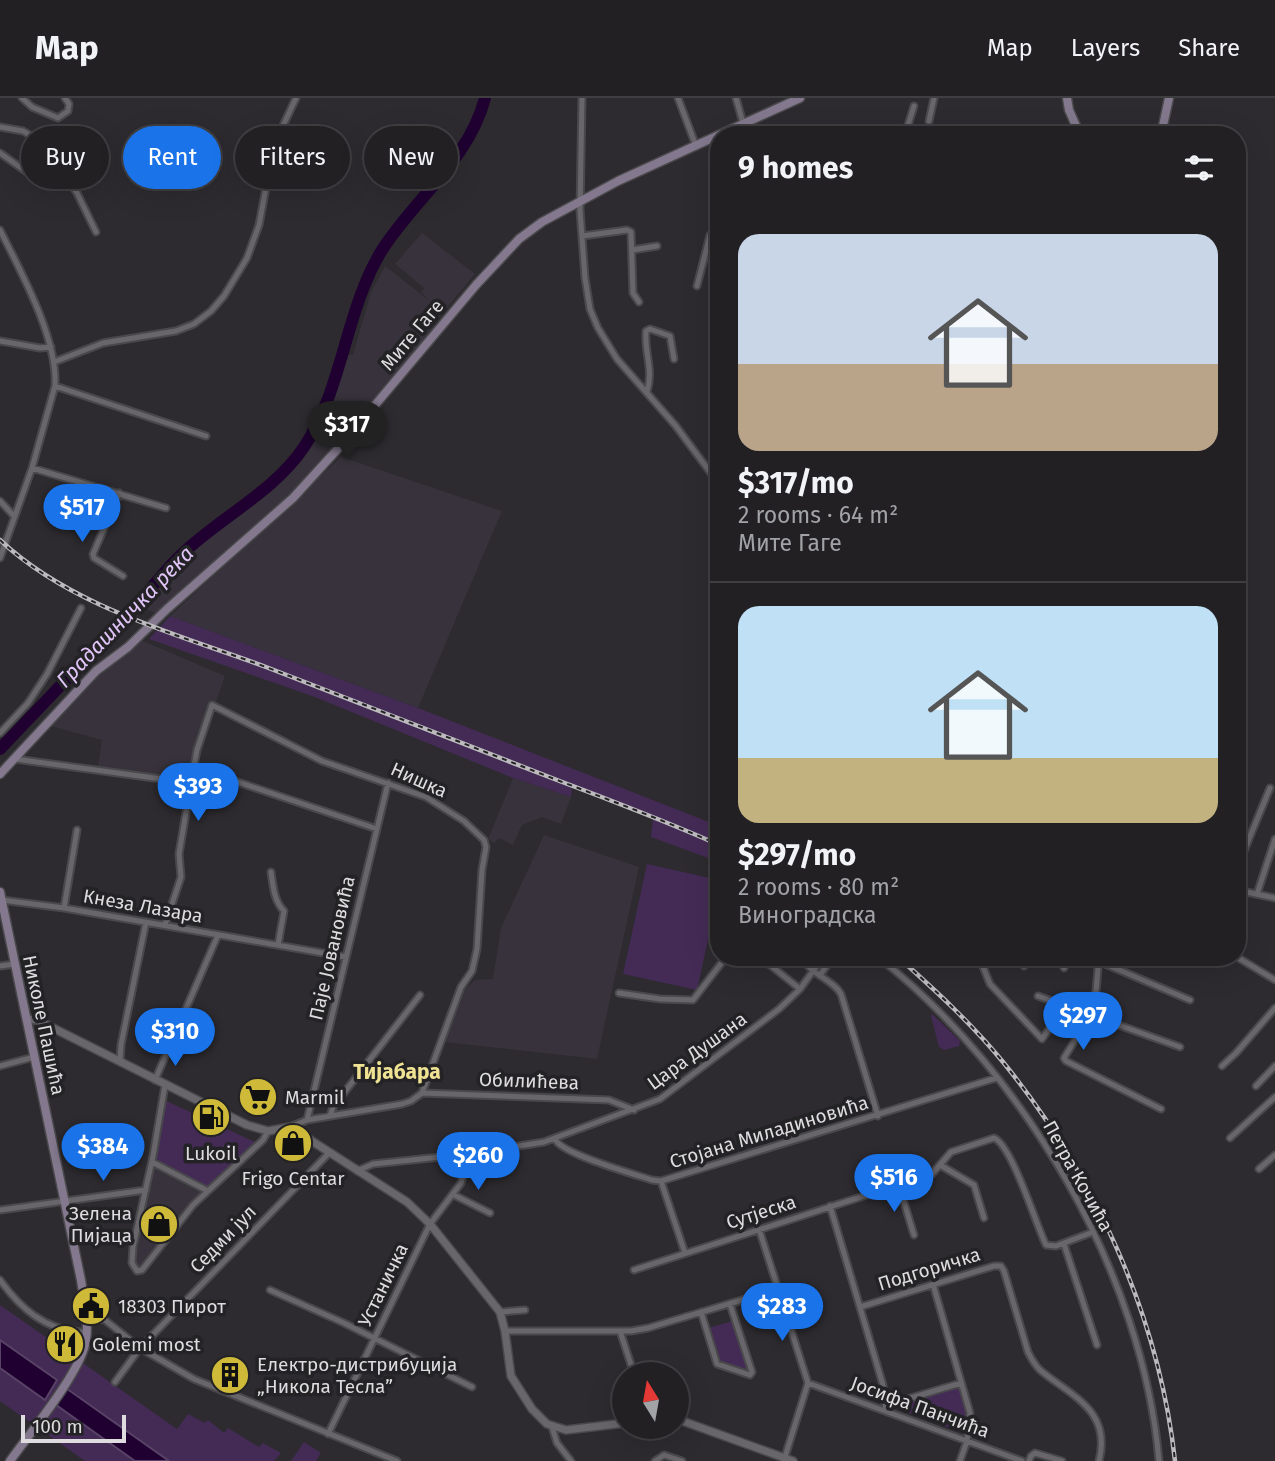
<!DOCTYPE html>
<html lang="en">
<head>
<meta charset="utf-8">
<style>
	body { margin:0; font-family:"Fira Sans",sans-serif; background:#2a282b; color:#f1f3f6; height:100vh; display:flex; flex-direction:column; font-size:26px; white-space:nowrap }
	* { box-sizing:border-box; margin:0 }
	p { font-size:23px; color:#a2a3a6 }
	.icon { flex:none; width:38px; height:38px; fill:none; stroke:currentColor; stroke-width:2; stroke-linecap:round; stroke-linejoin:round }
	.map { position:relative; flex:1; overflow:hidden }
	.panel { position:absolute; left:710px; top:28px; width:536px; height:840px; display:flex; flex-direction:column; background:#222023; border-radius:28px; box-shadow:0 7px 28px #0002,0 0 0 2px #3f3e41 }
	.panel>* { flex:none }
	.guide { position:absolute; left:21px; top:28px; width:584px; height:63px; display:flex; gap:14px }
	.needle { width:46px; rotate:349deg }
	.tools { position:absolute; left:612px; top:1264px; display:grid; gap:14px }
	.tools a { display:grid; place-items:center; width:77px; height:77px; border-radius:50%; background:#222023; box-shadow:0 7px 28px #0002,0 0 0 2px #3f3e41; font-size:35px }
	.scale { position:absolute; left:21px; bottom:18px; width:105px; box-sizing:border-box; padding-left:7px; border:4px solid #dedcdf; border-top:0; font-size:19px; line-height:24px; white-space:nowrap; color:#dedcdf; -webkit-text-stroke:5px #232225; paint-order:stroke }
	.price { position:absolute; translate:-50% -60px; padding:0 16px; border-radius:24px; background:#1a73e8; color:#fff; font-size:23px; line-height:46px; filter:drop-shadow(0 2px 4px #0008) }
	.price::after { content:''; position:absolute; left:50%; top:42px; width:21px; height:16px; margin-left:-10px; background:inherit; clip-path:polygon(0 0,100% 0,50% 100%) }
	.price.current { background:#222; color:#fff }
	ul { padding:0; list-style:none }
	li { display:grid; align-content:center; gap:14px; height:371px; padding:0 28px }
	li+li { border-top:2px solid #3f3e41 }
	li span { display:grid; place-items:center; height:217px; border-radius:21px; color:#555 }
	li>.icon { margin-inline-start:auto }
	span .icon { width:126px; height:126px; fill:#fffc; stroke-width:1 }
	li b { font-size:30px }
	h2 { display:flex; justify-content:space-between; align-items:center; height:84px; padding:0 28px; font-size:30px }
	.chip { padding:0 24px; border-radius:32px; background:#222023; box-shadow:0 7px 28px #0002,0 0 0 2px #3f3e41; font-size:24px; line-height:63px }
	.chip.current { background:#1a73e8; color:#fff }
	header { display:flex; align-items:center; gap:42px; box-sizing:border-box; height:98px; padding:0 35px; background:#222023; border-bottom:2px solid #3f3e41 }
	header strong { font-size:33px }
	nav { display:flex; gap:38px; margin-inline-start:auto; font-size:24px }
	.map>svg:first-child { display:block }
</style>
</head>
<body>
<header>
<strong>Map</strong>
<nav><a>Map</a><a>Layers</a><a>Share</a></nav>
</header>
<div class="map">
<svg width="1275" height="1363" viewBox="0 0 1275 1363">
	<rect width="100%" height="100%" fill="#2d2b2f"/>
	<!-- built -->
	<path fill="#37323b" d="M 422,135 L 475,176 L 443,214 L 390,288 L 328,362 L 215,467 L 156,515 L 142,510 L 178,467 L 199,448 L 261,400 L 297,367 L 315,338 L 333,295 L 345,257 L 353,257 L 371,194 L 385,168 L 431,204 L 421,194 L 424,190 L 395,166 Z
		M 341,359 L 502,413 L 418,610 L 170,518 Z
		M 143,543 L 225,578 L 189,682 L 98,669 L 102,642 L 51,628 L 92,578 Z
		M 513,680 L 571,699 L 561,726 L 542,719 L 522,727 L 513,747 L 499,740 L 494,745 L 488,741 Z
		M 544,737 L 639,769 L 597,961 L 444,944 L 462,894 L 475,882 L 493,881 L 501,830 Z
		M 151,1060 L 208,1091 L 148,1166 L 138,1172 L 135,1170 L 134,1156 Z"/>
	<!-- green -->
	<path fill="#442b56" d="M 170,518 L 418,610 L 719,728 L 719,764 L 651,739 L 653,720 L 572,689 L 571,699 L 513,680 L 315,599 L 149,541 Z
		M 647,766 L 719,782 L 719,791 L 697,892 L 623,876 Z
		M 932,916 L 960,943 L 959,948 L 944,952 L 939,949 L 931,918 Z
		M 162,1001 L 259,1046 L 208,1091 L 151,1060 Z
		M 0,1207 L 177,1331 L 188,1316 L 205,1325 L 208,1322 L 224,1335 L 228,1330 L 259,1349 L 263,1345 L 281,1355 L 274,1363 L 85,1363 L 0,1303 Z
		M 736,1222 L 752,1280 L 719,1266 L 708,1230 Z
		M 958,1288 C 963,1304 971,1319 962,1335 L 894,1309 Z
		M 304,1344 L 321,1355 L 316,1363 L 291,1363 Z"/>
	<!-- water -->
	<path fill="#1f0031" stroke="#584265" stroke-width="2" d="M 0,1242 L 57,1282 L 45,1302 L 0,1270 Z
		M 63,1288 L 169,1363 L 135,1363 L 52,1304 Z"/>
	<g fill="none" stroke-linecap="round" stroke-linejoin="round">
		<!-- river -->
		<path stroke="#1f0031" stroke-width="12" d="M 0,651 C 44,605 88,559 131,513 C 148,495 163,474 181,457 C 219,420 274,394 304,349 C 343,291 345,212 382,152 C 415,100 469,62 485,0"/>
		<!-- minor casing -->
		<g stroke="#49484b" stroke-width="9">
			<path id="minor" d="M 22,0 L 32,9 L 58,20 L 68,13 L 69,6 L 65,0
				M 582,0 L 580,112 L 585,180 L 590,211 L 598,230 L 617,261 L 675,327 L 719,386
				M 678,0 L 696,48
				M 736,0 L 743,25
				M 929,23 L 934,0
				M 0,29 L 23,33 L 53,51 L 59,59 L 63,75 L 77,95 L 96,134
				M 905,37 L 914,8
				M 0,55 L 31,77
				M 0,132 C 21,174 58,241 55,288 L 32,370 L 0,460
				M 582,138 L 627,132 L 631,134 L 633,195 L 639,204
				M 632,152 L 657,148
				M 697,188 L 710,137 L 713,135 L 719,135
				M 0,243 L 40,250 L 51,249
				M 719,251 L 716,275 L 719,313
				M 54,264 L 103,245 L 176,233 L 194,226 L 211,213 L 224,198 L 247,160 L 259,127 L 274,47 L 296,0
				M 55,288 L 206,338
				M 647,294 C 654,271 644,255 646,233 L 650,231 L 670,238 L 674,261
				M 32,370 L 166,410
				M 119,395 L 93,456 L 94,460 L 123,478
				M 0,403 L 14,418
				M 0,635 L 28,605 L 47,576 L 81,510
				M 15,661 L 191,685
				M 193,673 L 220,678 L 377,731
				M 1237,770 L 1270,690
				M 271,774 C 273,788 274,803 284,813 L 278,847
				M 1237,792 L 1275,800
				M 1257,796 L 1275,741
				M 2,802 L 64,810 L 346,859
				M 64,810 L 77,732
				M 165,827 L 181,779 L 179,756 L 193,673 L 197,652 L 212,607 L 322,663 L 426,699 L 464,723 L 484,742 L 486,749 L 482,772 L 477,851 L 472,873 L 461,889 L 422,995
				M 760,859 L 800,891
				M 803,859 C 809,877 832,880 841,896 L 878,1018
				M 878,859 C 1025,974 1143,1177 1159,1363
				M 979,859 L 990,886 L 1042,941 L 1064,910 L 1063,907 L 1038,898
				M 1099,859 L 1096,893 L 1075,942 L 1064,960 L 1066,963 L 1161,1011
				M 1237,859 L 1275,882
				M 1098,863 L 1190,902
				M 0,868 L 15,866
				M 1024,868 L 1025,859
				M 1064,870 L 1066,859
				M 820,877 L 833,859
				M 619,895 L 660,901 L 693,902 L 726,859
				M 1088,916 L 1180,949
				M 120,964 L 121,947 L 146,824
				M 0,968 L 34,959
				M 1222,968 L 1236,955 L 1275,910
				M 155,982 L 218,837
				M 165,987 L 153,1058 L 133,1149 L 132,1165 L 137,1173 L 142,1172 L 193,1107 L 263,1042 L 268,1033
				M 1256,988 L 1275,968
				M 330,1018 L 333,1009 L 420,897
				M 307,1022 L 388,685
				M 290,1029 L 307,1022 L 402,1006 L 411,1003 L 422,995 L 609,1002 L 634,1012
				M 1230,1040 L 1275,999
				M 555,1041 C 561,1056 634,1076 652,1082 L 661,1083 L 996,980
				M 152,1064 L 208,1093
				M 940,1067 L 974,1087 L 984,1120
				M 1259,1071 L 1275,1057
				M 357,1073 L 373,1066 L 469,1056 L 544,1044 L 660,1001 L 779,911 L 800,891 L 823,859
				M 661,1083 L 685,1155
				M 899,1088 L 914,1137
				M 454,1097 L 490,1115
				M 830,1108 L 883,1287 L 886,1313
				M 0,1112 L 146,1092
				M 759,1131 L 808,1285 L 784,1362
				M 1064,1146 L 1097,1247
				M 634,1172 L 932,1076 L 951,1054 L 994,1040 C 1012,1047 1036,1127 1046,1147 L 1056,1148 L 1093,1134
				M 0,1182 C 20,1210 45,1232 81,1234
				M 933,1186 L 970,1315 L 967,1343 L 960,1363
				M 270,1192 L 344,1225 L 472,1289
				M 860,1209 L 994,1168 L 1001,1168 L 1004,1173 L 1028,1254 C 1031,1260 1035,1267 1040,1272 C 1071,1298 1112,1312 1099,1363
				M 500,1214 L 525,1212
				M 701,1214 L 717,1266 L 750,1277 L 752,1274 L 730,1206
				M 87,1220 L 105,1222 L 140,1250 L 194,1281 L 397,1363
				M 505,1233 L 631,1233 L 648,1230 L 779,1191
				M 620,1233 L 634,1276
				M 115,1284 L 140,1250 L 329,1055
				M 808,1285 L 1022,1363
				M 887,1307 L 961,1285
				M 552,1329 L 557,1345 L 571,1363
				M 328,1336 L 430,1126 L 461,1085 L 469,1056
				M 655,1363 L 664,1357 L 682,1363
				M 1029,1363 L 1031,1358 L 1035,1355 L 1062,1363"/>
		</g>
		<!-- tertiary casing -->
		<g stroke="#49484b" stroke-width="10">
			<path id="tertiary" d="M 27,921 L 37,922 L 247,1027 L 268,1033 L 290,1029 L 407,1104 L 430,1126 L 500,1214 L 505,1233 L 511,1278 L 532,1311 L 547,1326 L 566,1332 L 625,1325
				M 677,1321 L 793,1363"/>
		</g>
		<!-- secondary casing -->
		<g stroke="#49484b" stroke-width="11">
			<path id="secondary" d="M 1067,0 L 1069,12 L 1080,37
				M 1161,37 L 1169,0
				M 0,676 L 96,573 L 128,549 L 167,511 L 293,400 L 344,344 L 476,187 L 519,141 L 542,124 L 618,83 L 800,0
				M 0,794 L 81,1182 C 84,1202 89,1222 86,1242 C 82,1273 29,1336 10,1363"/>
		</g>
		<!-- minor -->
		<use href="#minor" stroke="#68666a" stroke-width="5"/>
		<!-- tertiary -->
		<use href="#tertiary" stroke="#68666a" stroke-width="7"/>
		<!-- secondary -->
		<use href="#secondary" stroke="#83788d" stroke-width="8"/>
		<!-- rail casing -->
		<g stroke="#bcbabd" stroke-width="4.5">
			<path id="rail" d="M 0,442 C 71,509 177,536 266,569 C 363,606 460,644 557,682 C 612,703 666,723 719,747
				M 898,859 C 935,892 971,925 1003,964 C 1094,1076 1159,1218 1175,1363"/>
		</g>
		<!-- rail -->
		<use href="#rail" stroke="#232225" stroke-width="2" stroke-dasharray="5" stroke-linecap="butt"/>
	</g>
	<!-- icons -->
	<defs>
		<g id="supermarket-disc" transform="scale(2.0125)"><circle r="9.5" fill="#ceb938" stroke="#232225"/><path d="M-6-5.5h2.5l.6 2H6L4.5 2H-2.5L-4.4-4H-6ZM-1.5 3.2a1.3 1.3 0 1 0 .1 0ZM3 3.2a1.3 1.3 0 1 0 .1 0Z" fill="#111"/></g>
		<g id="fuel-disc" transform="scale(2.0125)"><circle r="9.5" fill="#ceb938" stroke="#232225"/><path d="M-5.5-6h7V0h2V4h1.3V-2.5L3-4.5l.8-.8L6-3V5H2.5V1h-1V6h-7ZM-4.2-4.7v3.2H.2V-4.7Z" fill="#111"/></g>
		<g id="shop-disc" transform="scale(2.0125)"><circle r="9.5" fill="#ceb938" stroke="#232225"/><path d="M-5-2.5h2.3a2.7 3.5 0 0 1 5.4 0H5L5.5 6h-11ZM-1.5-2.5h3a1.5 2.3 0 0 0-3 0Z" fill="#111"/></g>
		<g id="civic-disc" transform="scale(2.0125)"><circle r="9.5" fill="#ceb938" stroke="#232225"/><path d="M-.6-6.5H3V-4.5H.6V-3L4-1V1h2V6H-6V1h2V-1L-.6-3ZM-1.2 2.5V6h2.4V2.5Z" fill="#111"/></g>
		<g id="restaurant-disc" transform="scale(2.0125)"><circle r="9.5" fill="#ceb938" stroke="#232225"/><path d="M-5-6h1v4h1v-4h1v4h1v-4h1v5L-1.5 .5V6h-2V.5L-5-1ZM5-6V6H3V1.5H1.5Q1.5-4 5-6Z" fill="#111"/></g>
		<g id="building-disc" transform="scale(2.0125)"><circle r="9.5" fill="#ceb938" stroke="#232225"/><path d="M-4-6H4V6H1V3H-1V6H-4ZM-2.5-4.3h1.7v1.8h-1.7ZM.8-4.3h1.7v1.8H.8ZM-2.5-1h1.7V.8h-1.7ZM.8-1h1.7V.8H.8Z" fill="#111"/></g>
	</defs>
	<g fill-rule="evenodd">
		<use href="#supermarket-disc" x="258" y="999"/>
		<use href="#fuel-disc" x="211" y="1019"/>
		<use href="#shop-disc" x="293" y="1045"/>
		<use href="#shop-disc" x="159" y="1126"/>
		<use href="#civic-disc" x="91" y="1208"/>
		<use href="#restaurant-disc" x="65" y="1246"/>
		<use href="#building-disc" x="230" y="1277"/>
	</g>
	<g text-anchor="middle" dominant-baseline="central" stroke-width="7" stroke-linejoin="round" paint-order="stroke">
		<!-- street labels -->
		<g font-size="19" fill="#dedcdf" stroke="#232225">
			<text transform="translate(412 237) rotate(-50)">Мите Гаге</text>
			<text transform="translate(419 682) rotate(24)">Нишка</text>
			<text transform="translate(143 808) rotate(10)">Кнеза Лазара</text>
			<text transform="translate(332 850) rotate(-77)">Паје Јовановића</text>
			<text transform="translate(44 927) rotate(78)">Николе Пашића</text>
			<text transform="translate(697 953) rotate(-36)">Цара Душана</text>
			<text transform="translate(529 983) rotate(2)">Обилићева</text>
			<text transform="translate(769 1034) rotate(-17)">Стојана Миладиновића</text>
			<text transform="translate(1078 1078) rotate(61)">Петра Кочића</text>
			<text transform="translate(761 1114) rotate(-18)">Сутјеска</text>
			<text transform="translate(223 1141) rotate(-46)">Седми јул</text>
			<text transform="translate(929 1171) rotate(-17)">Подгоричка</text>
			<text transform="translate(383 1187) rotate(-64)">Устаничка</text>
			<text transform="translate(920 1309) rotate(20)">Јосифа Панчића</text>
		</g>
		<!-- poi labels -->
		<g font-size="19" fill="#dedcdf" stroke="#232225" text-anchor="start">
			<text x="285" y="999">Marmil</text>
			<text x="211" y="1055" text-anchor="middle">Lukoil</text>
			<text x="293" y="1080" text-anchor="middle">Frigo Centar</text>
			<text x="132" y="1115" text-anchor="end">Зелена<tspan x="132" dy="22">Пијаца</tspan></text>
			<text x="118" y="1208">18303 Пирот</text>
			<text x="92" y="1246">Golemi most</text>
			<text x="257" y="1266">Електро-дистрибуција<tspan x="257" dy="22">„Никола Тесла”</tspan></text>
		</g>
		<!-- water labels -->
		<g font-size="21" font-style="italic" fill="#e2c6f9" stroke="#232225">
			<text transform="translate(125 519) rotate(-46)">Градашничка река</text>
		</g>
		<!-- neighbourhood labels -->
		<g font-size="21" font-weight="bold" fill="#f0e293" stroke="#232225">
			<text x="397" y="974">Тијабара</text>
		</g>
	</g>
</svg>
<div class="tools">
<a><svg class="needle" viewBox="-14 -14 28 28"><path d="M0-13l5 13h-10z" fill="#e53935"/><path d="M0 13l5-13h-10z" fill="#a2a3a6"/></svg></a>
</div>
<div class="scale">100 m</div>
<b class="price current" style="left:347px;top:363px">$317</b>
<b class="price" style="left:82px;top:446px">$517</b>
<b class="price" style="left:198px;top:725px">$393</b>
<b class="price" style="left:1083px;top:954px">$297</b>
<b class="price" style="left:175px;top:970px">$310</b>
<b class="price" style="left:103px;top:1085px">$384</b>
<b class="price" style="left:478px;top:1094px">$260</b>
<b class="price" style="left:894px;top:1116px">$516</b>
<b class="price" style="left:782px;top:1245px">$283</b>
<div class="guide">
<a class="chip">Buy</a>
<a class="chip current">Rent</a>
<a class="chip">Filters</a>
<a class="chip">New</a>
</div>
<section class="panel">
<h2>9 homes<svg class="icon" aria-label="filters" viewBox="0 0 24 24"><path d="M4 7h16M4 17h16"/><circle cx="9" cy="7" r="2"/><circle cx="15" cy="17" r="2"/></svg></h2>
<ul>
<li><span style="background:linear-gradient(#c9d6e8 60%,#b9a48a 0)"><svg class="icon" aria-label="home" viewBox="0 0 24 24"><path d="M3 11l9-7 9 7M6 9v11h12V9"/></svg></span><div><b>$317/mo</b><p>2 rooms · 64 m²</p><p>Мите Гаге</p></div></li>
<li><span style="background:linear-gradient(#bfe0f5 70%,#c2b280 0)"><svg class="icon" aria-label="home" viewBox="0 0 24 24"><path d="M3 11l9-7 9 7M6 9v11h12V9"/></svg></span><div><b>$297/mo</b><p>2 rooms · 80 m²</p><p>Виноградска</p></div></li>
</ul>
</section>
</div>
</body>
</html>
